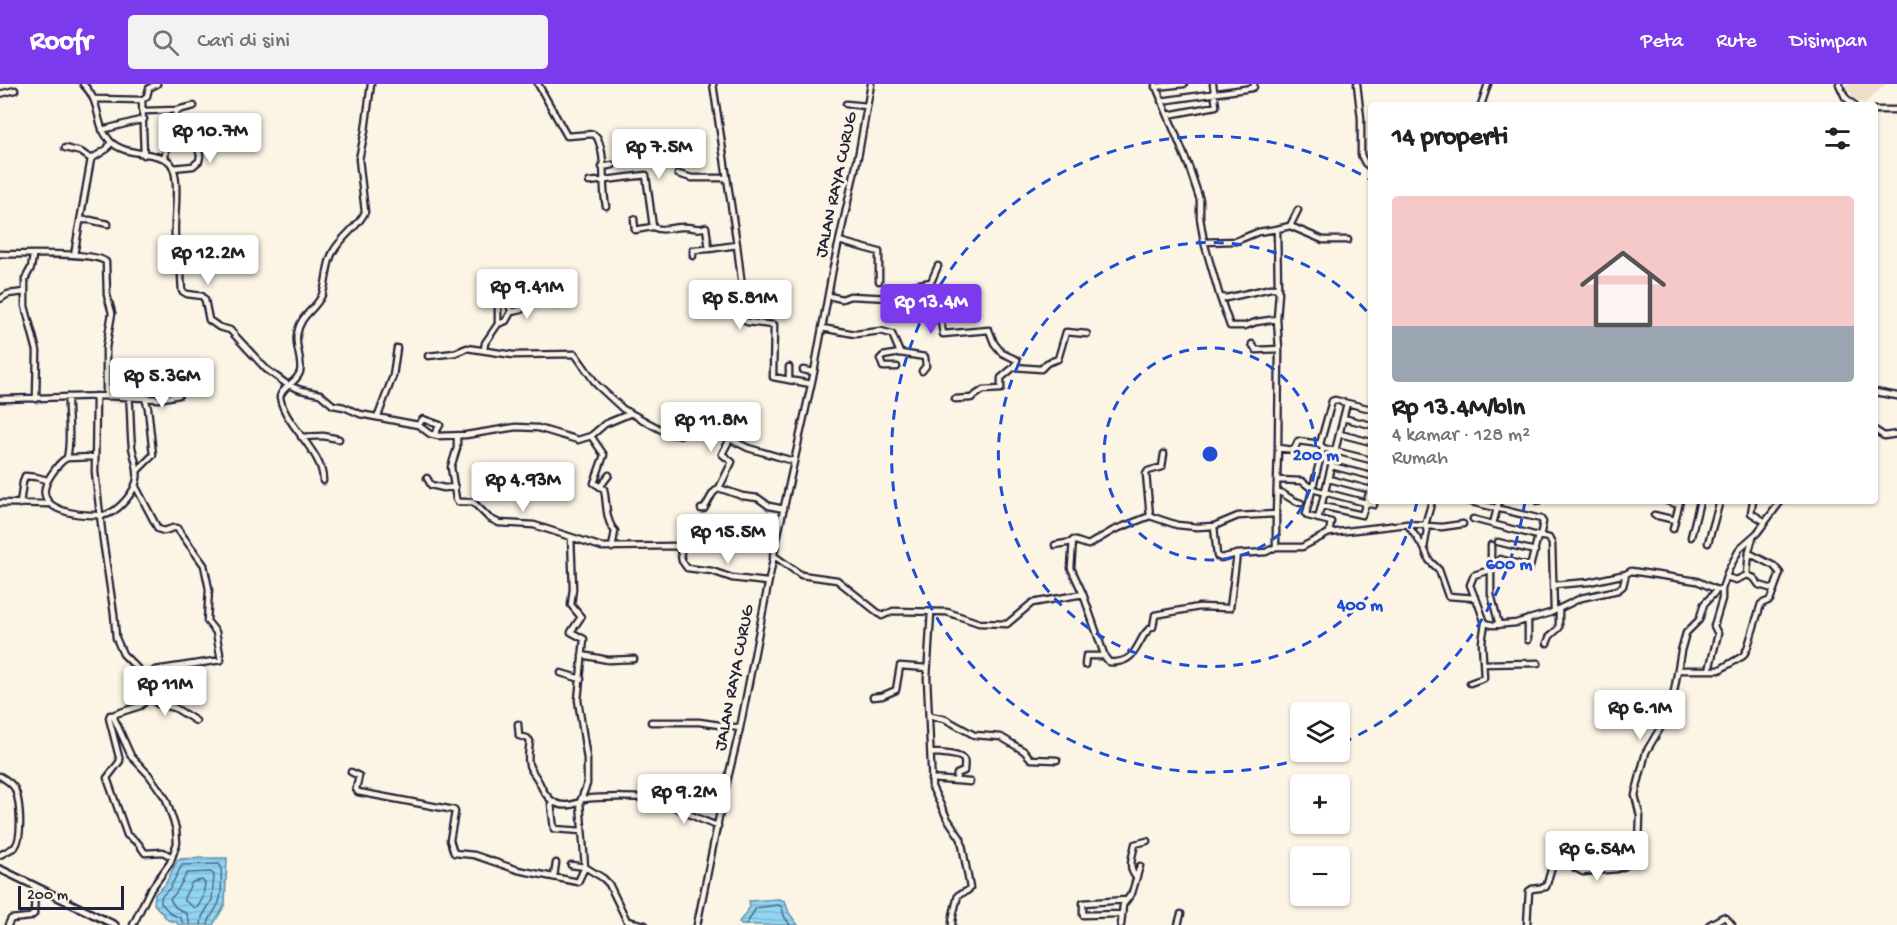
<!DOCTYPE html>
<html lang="id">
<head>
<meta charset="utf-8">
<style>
	body { margin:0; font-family:"Gochi Hand",sans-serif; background:#f2f2f2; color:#202124; height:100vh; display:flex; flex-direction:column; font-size:22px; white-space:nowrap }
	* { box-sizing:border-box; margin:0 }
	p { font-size:20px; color:#757577 }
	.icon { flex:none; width:33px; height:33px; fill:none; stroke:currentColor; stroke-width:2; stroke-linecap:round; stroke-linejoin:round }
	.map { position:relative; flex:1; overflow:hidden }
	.drawer { position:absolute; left:1368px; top:18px; width:510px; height:402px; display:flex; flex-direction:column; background:#fff; border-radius:6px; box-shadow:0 2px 4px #0004 }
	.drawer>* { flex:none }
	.tools { position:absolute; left:1290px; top:618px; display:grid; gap:12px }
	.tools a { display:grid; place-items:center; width:60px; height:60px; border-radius:6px; background:#fff; box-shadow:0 2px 4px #0004; font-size:30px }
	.scale { position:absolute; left:18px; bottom:15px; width:106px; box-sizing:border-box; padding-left:6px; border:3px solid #22223b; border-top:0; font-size:16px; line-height:21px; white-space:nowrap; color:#22223b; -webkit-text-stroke:4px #fcf5e5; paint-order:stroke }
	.price { position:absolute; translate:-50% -51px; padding:0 14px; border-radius:6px; background:#fff; color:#222; font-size:20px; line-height:39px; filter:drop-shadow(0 2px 3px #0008) }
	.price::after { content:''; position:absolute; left:50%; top:36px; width:18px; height:14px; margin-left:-9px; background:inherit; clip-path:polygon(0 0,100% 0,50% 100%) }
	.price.selected { background:#7c3aed; color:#fff }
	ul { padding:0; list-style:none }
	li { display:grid; align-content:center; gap:12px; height:318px; padding:0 24px }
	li+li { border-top:2px solid #e0e0e0 }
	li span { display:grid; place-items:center; height:186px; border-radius:6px; color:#555 }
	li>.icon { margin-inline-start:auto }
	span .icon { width:108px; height:108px; fill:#fffc; stroke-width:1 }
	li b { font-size:26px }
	h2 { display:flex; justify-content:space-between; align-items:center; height:72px; padding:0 24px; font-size:26px }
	header { display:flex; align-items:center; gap:36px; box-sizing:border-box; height:84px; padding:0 30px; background:#7c3aed; color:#fff }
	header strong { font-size:28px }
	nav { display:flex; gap:33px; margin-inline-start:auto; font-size:21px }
	.search { width:420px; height:54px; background:#f2f2f2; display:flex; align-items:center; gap:15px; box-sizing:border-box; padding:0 21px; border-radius:6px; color:#757577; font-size:22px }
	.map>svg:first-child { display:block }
</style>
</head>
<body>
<header>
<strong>Roofr</strong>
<div class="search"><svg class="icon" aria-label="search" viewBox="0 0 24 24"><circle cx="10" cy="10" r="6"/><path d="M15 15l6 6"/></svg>Cari di sini</div>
<nav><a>Peta</a><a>Rute</a><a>Disimpan</a></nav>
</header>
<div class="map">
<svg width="1897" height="841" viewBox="0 0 1897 841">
	<defs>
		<pattern id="water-rules" width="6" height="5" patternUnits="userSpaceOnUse" patternTransform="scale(1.5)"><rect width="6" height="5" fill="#91d5f2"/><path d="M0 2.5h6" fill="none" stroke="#7db7d0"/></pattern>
	</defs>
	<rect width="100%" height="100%" fill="#fcf5e5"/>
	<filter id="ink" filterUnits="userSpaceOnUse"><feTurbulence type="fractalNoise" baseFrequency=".0167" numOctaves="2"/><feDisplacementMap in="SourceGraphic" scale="12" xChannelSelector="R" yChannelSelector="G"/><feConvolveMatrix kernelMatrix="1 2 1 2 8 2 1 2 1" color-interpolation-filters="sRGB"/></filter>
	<g filter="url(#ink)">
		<!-- built -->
		<path fill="#f1dec9" d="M 1845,0 L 1886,0 L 1865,19 L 1855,17 Z"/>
		<!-- water -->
		<path fill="url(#water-rules)" stroke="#658da9" stroke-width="1.5" d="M 200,774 L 227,774 L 225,821 L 213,841 L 179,841 L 176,838 L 168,836 L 154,820 L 155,810 L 165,801 L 178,775 Z
			M 779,815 L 785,817 L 789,829 L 798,841 L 741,841 L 739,838 L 750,823 L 749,817 Z"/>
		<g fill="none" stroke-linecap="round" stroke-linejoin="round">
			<!-- shore -->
			<path stroke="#4e6a84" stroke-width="1.5" d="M 202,796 L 205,799 L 203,813 L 198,823 L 195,824 L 185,817 L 184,814 L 192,798 Z
				M 183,841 L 181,834 L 171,830 L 161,819 L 161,813 L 170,804 L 182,781 L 219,780 L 221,783 C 221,794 223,808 219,818 C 216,827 209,832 208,841
				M 190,841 L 187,830 L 175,823 L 170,815 L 176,809 L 187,789 L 211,788 L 214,791 L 212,816 L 202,833 L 201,841
				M 746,841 L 756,824 L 778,821 L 782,823 L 784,832 L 790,841"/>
			<!-- minor casing -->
			<g stroke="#22223b" stroke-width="9">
				<path id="minor" d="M 83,0 C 103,20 93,38 110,57 C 124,72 152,67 167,76 C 183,85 173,136 175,152 C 175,160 178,167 180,175 C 181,186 181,196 182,207 L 187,210 L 202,212 L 205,216 L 209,236 L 219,243 L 230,246 L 266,285 L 288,301 L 301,306 L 320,310 L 333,321 L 344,323 L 360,330 L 418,341 L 430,350 L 438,352 L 466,351 L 516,343 L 538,344 L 578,356 L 591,352
					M 538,0 L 567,52 L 593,50 L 597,53 C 607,74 601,100 606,122
					M 713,0 L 737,161 L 743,211 L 743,235 L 747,238 L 774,241 L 773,293 L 789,296
					M 1155,0 L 1189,83 L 1200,116 L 1200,134 L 1204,158 L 1220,213 L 1226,214 L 1271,204 L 1276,204 L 1279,208 L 1277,235 L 1279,265 L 1278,364 L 1276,430 L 1238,432 L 1214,442 L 1197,443 L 1177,441 L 1150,432 L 1114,446 L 1088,461 L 1073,456 L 1071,484 L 1083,510 L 1105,573 L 1109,578 C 1141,581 1136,550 1153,543 L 1155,531 L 1199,523 L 1230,524 L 1237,470 L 1266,468 L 1276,463 L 1302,463 L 1329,449 L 1407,440 L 1424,464 L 1429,476 L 1439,486 L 1448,512 L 1476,514 L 1485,539 L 1493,541 L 1516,539 L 1550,529 L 1581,514 L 1618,506 L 1623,502 L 1626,490 L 1631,487 L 1697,497 L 1717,506 L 1722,505 L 1728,487 L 1740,464 L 1757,449 L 1781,417
					M 1357,0 L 1361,34 L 1361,71 L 1365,79 L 1371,84
					M 1839,0 L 1845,13 L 1854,21
					M 1155,3 L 1184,0
					M 0,10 L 15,6
					M 95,15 L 142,16
					M 1161,17 L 1252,4 L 1254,3 L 1254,0
					M 846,20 L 867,22
					M 1481,21 L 1488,0
					M 1875,26 L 1897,26
					M 144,27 L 177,26
					M 1168,31 L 1216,22 L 1213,0
					M 102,46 L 144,35
					M 65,64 L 81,68 L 91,75
					M 144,71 L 142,16 L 147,12 L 149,4 L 157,0
					M 165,75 L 168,36 L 175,32 L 177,26 L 194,22
					M 602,83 L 613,81
					M 173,84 L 193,82 L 199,77 L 200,72 L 194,46
					M 678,90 L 692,94 L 726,94
					M 589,98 L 646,91 L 653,143 C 663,148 671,143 682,143 C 692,142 697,147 706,143 L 709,165 L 737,161
					M 634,135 L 635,146 L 652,143
					M 80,136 L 90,136 L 108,140
					M 1290,142 L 1323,156 L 1348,156
					M 839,157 L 879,168 L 879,197
					M 1204,158 L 1236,157 L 1258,148 L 1277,145
					M 0,170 C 20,171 95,167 106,178 L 107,211 L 112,229 L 106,264 L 106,312
					M 74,171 L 91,75 L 107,65 L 111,58
					M 33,172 L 31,184 L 25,195 L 25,222 L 37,267 L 36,315
					M 693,172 L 693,166 L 709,165
					M 1278,205 L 1277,145 L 1290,142 L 1298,126
					M 829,212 L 842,215 L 850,212 L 911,215 L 914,201 L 931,198 L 938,182
					M 1220,213 L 1230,242 L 1245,242 L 1256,238 L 1277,235
					M 912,214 L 914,218 L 934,219 L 943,216
					M 0,215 L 8,210 L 25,208
					M 938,218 L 943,250 L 989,246 L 994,259 L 1002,269 L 1017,276 L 1014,283 L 1001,294 L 1001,305 L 983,306 L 971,314 L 955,315
					M 743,222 L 756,222
					M 511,228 L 521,226 L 525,217 L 553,221
					M 498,240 L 506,237 L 511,228 L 508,212 L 508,194
					M 822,244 L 855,250 L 881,247 L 892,250 L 900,269 L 925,273 L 926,282 L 922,287
					M 1252,260 L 1256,266 L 1279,265
					M 484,266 L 485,259 L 498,240 L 498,212 L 508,212
					M 428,272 L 455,269 L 467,264 L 513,271 L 575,270 L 597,301 L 623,325 L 669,350 L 678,351 L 700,345 L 726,353 L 748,364 L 793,377
					M 789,283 L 789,296 L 811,300
					M 897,283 L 883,283 L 880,275 L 883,272 L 900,269
					M 1014,283 L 1041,285 L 1047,279 L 1058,275 L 1066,248 L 1087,250
					M 803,286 L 814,288
					M 1875,308 L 1897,312
					M 96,312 L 95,388 L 103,456 L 114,530 L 116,554 L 123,570 L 143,590 L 145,618 L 140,622 L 115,630 L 114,634 L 131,672 L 149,691 L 166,715 L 176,745 L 177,759 L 170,779 L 149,808 L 133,841
					M 68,313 C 67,333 72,353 67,374 C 59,378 56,384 51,391 C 30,422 66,430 90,431 C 95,431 103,432 108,430 C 120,425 135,408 137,395 C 139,385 134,374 132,363 C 130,346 131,329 129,312
					M 145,314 L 158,315 L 179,311
					M 0,315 L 106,312 L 145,314 L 148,324 L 153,371 L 138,386
					M 378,332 L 393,292 L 397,264
					M 1343,334 L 1371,341
					M 418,341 L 423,335 L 440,341 L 434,351
					M 1875,346 L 1884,352 L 1897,350
					M 1340,350 L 1371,358
					M 457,352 L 457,364 L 451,383 L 456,415 L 458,418 L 473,418 L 489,434 L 499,439 L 534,441 L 602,463 L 676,462 L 680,465 L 682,477 L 687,484 L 712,487 L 732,494 L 767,498
					M 301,353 L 323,352 L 339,355
					M 730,355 L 722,370 L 732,378 L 719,404 L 742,412 L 758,414 L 769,422 L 784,425
					M 1278,364 L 1294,366 L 1298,357 L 1320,360
					M 1323,364 L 1371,376
					M 67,374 L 94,373
					M 1332,382 L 1371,392
					M 427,394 L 431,401 L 444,404 L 455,403
					M 1329,395 L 1371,406
					M 1277,396 L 1302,397 L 1312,405 L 1374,421
					M 323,397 C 324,368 284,341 280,313 C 283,301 296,300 300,288 C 303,277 295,264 297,251 C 300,231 313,228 321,213 C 328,199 325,182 333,168 C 341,153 360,141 365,128 L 359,75 L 365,47 L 371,0
					M 135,401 L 158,445 L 164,447 L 173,444 L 177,444 L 204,481 L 209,505 L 207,537 L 216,548 L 221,576 L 155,586 L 145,595
					M 600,403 L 609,391
					M 1277,407 C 1286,410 1291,417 1301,419
					M 1467,417 L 1541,435 L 1543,438 L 1540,453
					M 1537,417 L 1538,417
					M 1667,417 L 1679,421
					M 1753,417 L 1751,429 L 1764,437
					M 0,419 L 50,420
					M 20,420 L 23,398 L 25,392 L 36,393 L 47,396
					M 1322,422 L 1362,431 L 1371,404
					M 701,425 L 704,425 L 713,409 L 719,404
					M 1276,430 L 1276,463
					M 1654,431 L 1675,436
					M 1150,432 L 1146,390 L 1148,387 L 1162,383 L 1164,370
					M 1318,435 L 1347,319
					M 1473,435 L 1538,452 L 1530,483 L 1500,475
					M 1407,440 L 1425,441
					M 1493,440 L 1499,417
					M 1214,442 L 1217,472 L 1221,474 L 1237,470
					M 1427,442 L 1442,443 L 1463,440
					M 1673,445 L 1680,417
					M 1329,449 L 1331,438 L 1308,432 L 1306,430 L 1323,364 L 1320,360 L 1332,317 L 1335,316 L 1371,325
					M 1538,452 L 1549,454 L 1552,460 L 1554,527
					M 571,453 L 573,505 L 571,521 L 581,533 L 571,548 L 584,555 L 578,616 L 587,675 L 587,700 L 580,718 L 585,783 L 603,794 L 609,800 L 627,837 L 645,841
					M 1691,453 L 1700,417
					M 1498,458 L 1535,467
					M 1708,459 L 1720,417
					M 1055,461 L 1072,458
					M 1491,461 L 1491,510 L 1499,541
					M 612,464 L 615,447 C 605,437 607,418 604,405 L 594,399 L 604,371 L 591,352 L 605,340 L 629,330
					M 1424,464 L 1427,447 L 1425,441 L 1432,417
					M 773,471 L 801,491 L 837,496 L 882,532 L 893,527 L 947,528 L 979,539 L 1007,540 L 1032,519 L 1083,510
					M 1747,491 L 1749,467 L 1753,453
					M 1747,491 L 1754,494 L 1759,501 L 1773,505
					M 1726,493 L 1736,496 L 1747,491
					M 1554,501 L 1589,498 L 1626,490
					M 1475,514 L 1470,501 L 1474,491 L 1490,486
					M 931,528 L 927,594 L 932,703 L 947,734 L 961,755 L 970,804 L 967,807 L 958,811 C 956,822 952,830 952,841
					M 1528,535 L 1528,556
					M 1547,559 L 1550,552 L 1559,544 L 1559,525
					M 582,571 L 608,576 L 634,575
					M 1484,580 L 1538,579
					M 1085,581 L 1086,572 L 1104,572
					M 1678,586 L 1719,586 L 1743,572 L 1747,565 L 1761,520 L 1770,516 L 1780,489 L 1774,482 L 1749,469
					M 1709,586 L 1718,550 L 1714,542 L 1722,515 L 1722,505
					M 561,589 L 581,595
					M 1470,599 L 1484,594 L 1482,558 L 1485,539
					M 146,612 L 158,620 L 175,624 L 196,637
					M 873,613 L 882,612 L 896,606 L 900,582 L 927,584
					M 114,631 L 110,631 L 109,634 L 120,677 L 107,694 L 127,751 L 138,759 L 145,769 L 163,768 L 172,773
					M 930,632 L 945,635 L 974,651 L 1001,653 L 1024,667 L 1031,675 L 1057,676
					M 651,638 L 699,638 L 740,644
					M 518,640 L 519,652 L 527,654 L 530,657 C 529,665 527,674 529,681 C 531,687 536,692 539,698 C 547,717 559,727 580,718
					M 931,669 C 937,669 961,670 964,676 C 965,680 964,683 964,687 L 957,690 L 956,697
					M 351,688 L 359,692 L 356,705 L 358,708 L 454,726 L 455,728 L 450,756 L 454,769 L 474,771 L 518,786 L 578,798 L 585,783 L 571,781
					M 0,692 C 5,695 12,699 15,705 C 20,717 23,753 15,763 L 0,771
					M 931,695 L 970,698
					M 583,715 C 599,713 648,712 662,717 C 681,725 698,736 718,742
					M 554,719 L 551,720 L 554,745 L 582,747
					M 554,793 L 556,779
					M 1136,793 C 1127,784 1133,771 1135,760 L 1147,757
					M 1121,830 L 1083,831 L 1083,819 L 1126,816
					M 8,841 L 11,835 L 30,833 L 34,830 L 35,802
					M 697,841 L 721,723 L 740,644 L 778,450 L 814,288 L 833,184 L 859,68 L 871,0
					M 1121,841 L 1123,821 L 1132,809 L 1140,782
					M 1178,841 L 1181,830
					M 1527,841 L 1529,807 L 1532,805 L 1546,803 C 1551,790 1550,771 1570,773 L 1575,784 L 1583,788 L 1617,785 L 1625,782 L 1635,772 L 1639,761 L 1640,732 L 1635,711 L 1646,668 L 1665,636 L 1673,614 L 1681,567 L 1686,549 L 1699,536 L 1704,520 L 1717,506
					M 1709,841 L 1723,833 L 1726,834 L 1732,841"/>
			</g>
			<!-- major casing -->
			<g stroke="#22223b" stroke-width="10">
				<path id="major" d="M 0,785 L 115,841"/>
			</g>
			<!-- minor -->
			<use href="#minor" stroke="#fcf5e5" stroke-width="4.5"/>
			<!-- major -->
			<use href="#major" stroke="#fcf5e5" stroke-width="5"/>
		</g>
	</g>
	<!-- distance rings -->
	<g fill="none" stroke="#1d4ed8" stroke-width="3" stroke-dasharray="10 8">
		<circle cx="1210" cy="370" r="106"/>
		<path d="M1417 418A212 212 0 1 1 1370 231"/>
		<path d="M1525 417A318 318 0 0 1 1342 659M1321 668A318 318 0 1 1 1369 95"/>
	</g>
	<g text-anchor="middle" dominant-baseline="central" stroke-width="6" stroke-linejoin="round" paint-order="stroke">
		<!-- street labels -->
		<g font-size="18" fill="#22223b" stroke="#fcf5e5">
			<text transform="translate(837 101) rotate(-78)">JALAN RAYA CURUG</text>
			<text transform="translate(735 594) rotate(-79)">JALAN RAYA CURUG</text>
		</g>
	</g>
	<circle cx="1210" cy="370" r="9" fill="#1d4ed8" stroke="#fcf5e5" stroke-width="3"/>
	<g font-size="18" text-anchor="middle" font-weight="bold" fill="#1d4ed8" stroke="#fcf5e5" stroke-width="6" stroke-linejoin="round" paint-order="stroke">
		<text x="1316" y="376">200 m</text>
		<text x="1509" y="485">600 m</text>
		<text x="1360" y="526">400 m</text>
	</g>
</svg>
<div class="tools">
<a><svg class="icon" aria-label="layers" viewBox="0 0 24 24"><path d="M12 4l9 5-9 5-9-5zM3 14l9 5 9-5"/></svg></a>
<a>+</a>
<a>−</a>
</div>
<div class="scale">200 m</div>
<b class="price" style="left:210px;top:80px">Rp 10.7M</b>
<b class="price" style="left:659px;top:96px">Rp 7.5M</b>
<b class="price" style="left:208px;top:202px">Rp 12.2M</b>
<b class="price" style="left:527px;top:236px">Rp 9.41M</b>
<b class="price" style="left:740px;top:247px">Rp 5.81M</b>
<b class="price selected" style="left:931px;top:251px">Rp 13.4M</b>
<b class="price" style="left:162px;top:325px">Rp 5.36M</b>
<b class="price" style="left:711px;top:369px">Rp 11.8M</b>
<b class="price" style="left:523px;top:429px">Rp 4.93M</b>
<b class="price" style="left:728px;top:481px">Rp 15.5M</b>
<b class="price" style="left:165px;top:633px">Rp 11M</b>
<b class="price" style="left:1640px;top:657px">Rp 6.1M</b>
<b class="price" style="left:684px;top:741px">Rp 9.2M</b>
<b class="price" style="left:1597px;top:798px">Rp 6.54M</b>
<section class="drawer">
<h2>14 properti<svg class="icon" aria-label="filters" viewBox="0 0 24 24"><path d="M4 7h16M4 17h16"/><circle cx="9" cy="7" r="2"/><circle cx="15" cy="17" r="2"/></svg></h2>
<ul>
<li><span style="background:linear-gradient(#f6c9c9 70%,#9aa5b1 0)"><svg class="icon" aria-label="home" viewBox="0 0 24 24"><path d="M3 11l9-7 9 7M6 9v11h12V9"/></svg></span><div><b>Rp 13.4M/bln</b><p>4 kamar · 128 m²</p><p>Rumah</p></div></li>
</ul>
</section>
</div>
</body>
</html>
